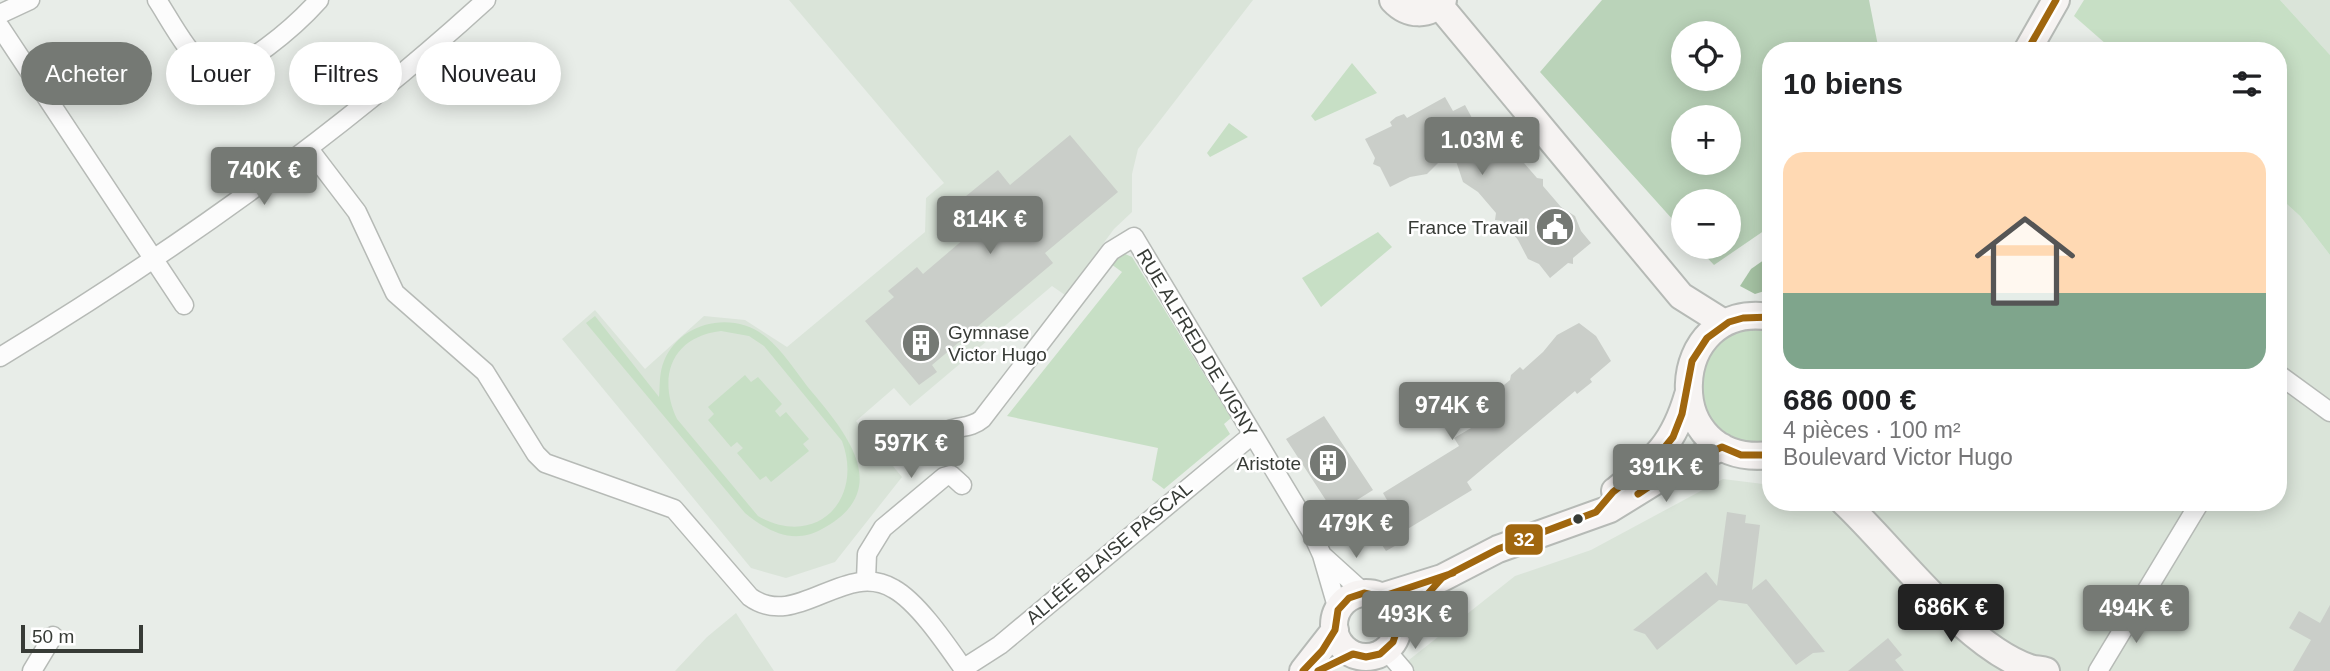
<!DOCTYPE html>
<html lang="fr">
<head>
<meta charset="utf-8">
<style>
	body { margin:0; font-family:Helvetica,sans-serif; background:#f2f2f2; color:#202124; height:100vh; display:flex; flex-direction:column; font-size:26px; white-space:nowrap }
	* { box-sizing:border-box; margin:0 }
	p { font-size:23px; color:#757577 }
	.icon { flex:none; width:38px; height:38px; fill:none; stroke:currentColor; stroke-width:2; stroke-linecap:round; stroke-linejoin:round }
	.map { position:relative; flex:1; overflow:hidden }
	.details { position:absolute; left:1762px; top:42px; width:525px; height:469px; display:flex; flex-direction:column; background:#fff; border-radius:28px; box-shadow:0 4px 18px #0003 }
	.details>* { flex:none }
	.hud { position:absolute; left:21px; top:42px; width:665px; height:63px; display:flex; gap:14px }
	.controls { position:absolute; left:1671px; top:21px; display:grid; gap:14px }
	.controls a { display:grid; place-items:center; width:70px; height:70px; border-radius:50%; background:#fff; box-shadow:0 4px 18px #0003; font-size:35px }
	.scale { position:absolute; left:21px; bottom:18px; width:122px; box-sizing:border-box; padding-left:7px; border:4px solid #373b36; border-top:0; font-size:19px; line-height:24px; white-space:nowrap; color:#373b36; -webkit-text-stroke:5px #fff; paint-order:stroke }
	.price { position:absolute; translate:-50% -60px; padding:0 16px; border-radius:7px; background:#757974; color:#fff; font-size:23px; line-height:46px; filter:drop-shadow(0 2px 4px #0008) }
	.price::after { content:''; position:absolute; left:50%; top:42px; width:21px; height:16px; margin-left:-10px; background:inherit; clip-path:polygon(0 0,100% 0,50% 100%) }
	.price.on { background:#222; color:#fff }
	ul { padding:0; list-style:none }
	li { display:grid; align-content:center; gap:14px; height:371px; padding:0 21px }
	li span { display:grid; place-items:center; height:217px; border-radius:21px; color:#555 }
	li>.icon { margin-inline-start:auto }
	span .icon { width:126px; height:126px; fill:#fffc; stroke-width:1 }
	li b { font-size:30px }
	h2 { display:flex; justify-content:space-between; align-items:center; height:84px; padding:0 21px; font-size:30px }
	.pill { padding:0 24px; border-radius:32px; background:#fff; box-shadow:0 4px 18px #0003; font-size:24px; line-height:63px }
	.pill.on { background:#757974; color:#fff }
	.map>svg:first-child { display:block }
</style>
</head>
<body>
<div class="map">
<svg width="2330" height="671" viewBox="0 0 2330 671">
	<rect width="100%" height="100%" fill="#e8ede8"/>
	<!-- built -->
	<path fill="#dae4d9" d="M 789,0 L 1253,0 L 1138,149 L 1132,174 L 1132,212 L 1114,229 L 1065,295 L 1052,286 L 910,406 L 894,388 L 856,421 L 902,477 L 835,562 L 786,578 L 751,568 L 562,339 L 595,310 L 645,369 L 704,316 L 745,320 L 787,347 L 925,232 L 926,198 L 944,183 Z
		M 2280,0 L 2330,0 L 2330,55 Z
		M 2279,197 L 2300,216 L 2330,255 L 2330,671 L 1395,671 L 1515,576 L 1591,550 L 1723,479 L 1771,485 L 1771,502 L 2278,502 Z
		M 736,613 L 774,671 L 675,671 L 707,637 Z"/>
	<!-- green -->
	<path fill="#c7dfc5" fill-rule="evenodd" d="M 2084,0 L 2280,0 L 2330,55 L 2330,255 L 2300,216 L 2279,197 L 2278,51 L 2114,51 L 2074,16 Z
		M 1352,63 L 1377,93 L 1315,121 L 1311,116 Z
		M 1229,123 L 1248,137 L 1210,157 L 1207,153 Z
		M 1378,232 L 1392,247 L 1321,307 L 1302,278 Z
		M 1123,253 L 1132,257 L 1231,418 L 1224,424 L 1230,434 L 1164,489 L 1152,480 L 1158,448 L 1007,416 L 1122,272 L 1111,264 Z
		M 595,316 L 659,397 C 660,385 659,373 664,361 C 680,321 734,310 766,337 C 782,350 795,370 807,386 C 843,429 897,489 822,529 C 794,545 768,532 745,513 L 586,323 ZM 721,331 L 749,336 L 764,346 L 842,441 C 864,500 816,549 758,516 L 677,419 C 657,376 672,337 721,331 Z
		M 1771,329 L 1771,447 L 1729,443 L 1700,414 L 1697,373 L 1705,354 L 1734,331 Z
		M 745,375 L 751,382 L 758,377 L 782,404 L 775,411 L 780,417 L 786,412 L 809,439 L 803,444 L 809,451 L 771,482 L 766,476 L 760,480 L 737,453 L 743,448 L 737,442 L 731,447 L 708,420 L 714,414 L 708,407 Z"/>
	<!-- forest -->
	<path fill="#bad3b9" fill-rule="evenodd" d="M 1602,0 L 1869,0 L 1879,51 L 1771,51 L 1771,226 L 1714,265 L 1697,247 L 1729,247 L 1729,201 L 1684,201 L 1683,231 L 1540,72 ZM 1684,33 L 1729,33 L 1729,79 L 1684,79 ZM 1684,117 L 1729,117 L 1729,163 L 1684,163 Z"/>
	<!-- water -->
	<path fill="#a5c2a3" d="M 1771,255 L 1771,289 L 1755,294 L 1740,286 L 1751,269 Z"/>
	<!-- building -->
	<path fill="#cacec9" d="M 1445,97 L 1453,111 L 1465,105 L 1479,131 L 1490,121 L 1509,137 L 1518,156 L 1537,178 L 1543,179 L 1543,186 L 1561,207 L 1575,216 L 1581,231 L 1591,243 L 1573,258 L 1573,264 L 1568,263 L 1550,278 L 1539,264 L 1528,259 L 1518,240 L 1503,221 L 1495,220 L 1496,213 L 1478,192 L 1463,182 L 1452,149 L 1427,174 L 1410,177 L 1390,187 L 1380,167 L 1373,164 L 1375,158 L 1365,139 L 1392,126 L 1390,122 L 1396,117 L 1404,114 L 1407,118 Z
		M 1070,135 L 1118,192 L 1045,253 L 1053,263 L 932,365 L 937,372 L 919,385 L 865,321 L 894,297 L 888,291 L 917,267 L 923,274 L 964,239 L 944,214 L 998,170 L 1010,185 Z
		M 1579,323 L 1596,336 L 1611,361 L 1590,379 L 1592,382 L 1577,394 L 1575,391 L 1467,482 L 1472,490 L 1396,536 L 1400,543 L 1386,551 L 1370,527 L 1345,542 L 1336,529 L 1342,525 L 1286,439 L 1324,416 L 1373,490 L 1357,500 L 1371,522 L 1392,509 L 1383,493 L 1459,446 L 1454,438 L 1478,424 L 1475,420 L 1480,417 L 1475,409 L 1510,380 L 1511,375 L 1520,367 L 1523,370 L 1543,352 L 1557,335 Z
		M 1727,512 L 1746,515 L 1745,523 L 1760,525 L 1752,590 L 1766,579 L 1825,652 L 1813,653 L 1796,665 L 1747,604 L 1719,600 L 1657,650 L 1645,634 L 1633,630 L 1706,572 L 1717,586 Z
		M 2330,605 L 2330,671 L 2293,671 L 2311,640 L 2289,628 L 2299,611 L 2320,623 Z
		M 1888,638 L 1902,655 L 1895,660 L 1904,671 L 1848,671 Z"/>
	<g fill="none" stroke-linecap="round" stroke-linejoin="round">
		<!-- street casing -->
		<g stroke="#b6bab6" stroke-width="21">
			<path id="street" d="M 157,0 C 169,18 190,59 209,68 C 236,82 301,20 319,0
				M 0,14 L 30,0
				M 0,27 L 184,305
				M 309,149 L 357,212 L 395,293 L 485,372 L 536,454 L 545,463 L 674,509 L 750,597 C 797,631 845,559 894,589 C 919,603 948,647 965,671
				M 0,357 C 173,252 336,137 486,0
				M 2278,374 L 2330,412
				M 936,438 C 953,423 968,431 982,419 L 1111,251 L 1134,237 L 1311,531 L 1322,555 L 1338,610
				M 1322,555 L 1364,593
				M 866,580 L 867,554 L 883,528 L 944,477 L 951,475 L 962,485
				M 1386,650 L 1404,671
				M 964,668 L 1000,645 L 1252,435
				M 32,671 L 53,636
				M 2098,671 L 2200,502"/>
		</g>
		<!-- secondary casing -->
		<g stroke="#b6bab6" stroke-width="30">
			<path id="secondary" d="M 1393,0 C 1408,16 1429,17 1443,0
				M 1439,5 L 1681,296 L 1724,323
				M 2027,51 L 2056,0
				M 1771,317 C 1666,299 1657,469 1771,455
				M 1615,491 C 1655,459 1673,446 1688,395
				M 1844,502 C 1895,550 1965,646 2030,668 C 2036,670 2041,669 2046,671
				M1334 625a32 32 0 1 1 64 0a32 32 0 1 1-64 0Z
				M 1381,597 L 1442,578 L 1498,549 L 1610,509 L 1678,467 L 1722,447
				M 1303,671 L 1335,630"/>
		</g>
		<!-- street -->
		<use href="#street" stroke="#fcfcfc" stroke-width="18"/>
		<!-- secondary -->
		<use href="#secondary" stroke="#f6f3f2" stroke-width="26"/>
		<!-- bus-1 casing -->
		<g stroke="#fff" stroke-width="12">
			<path id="bus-1" d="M 2027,51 L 2056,0
				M 1638,494 L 1678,467 L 1722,447 L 1741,455 L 1771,455
				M 1303,671 L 1322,651 L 1335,630 L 1338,610 L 1349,598 L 1364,593 L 1381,597 L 1453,573
				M 1318,671 L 1353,654 L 1366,657 L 1380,654 L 1393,642 L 1398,627 L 1442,578 L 1498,549 L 1596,512 L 1613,492 L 1656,458 L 1673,437 L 1682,414 L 1692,361 L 1707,338 L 1729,322 L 1743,318 L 1771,317"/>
		</g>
		<!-- bus-1 -->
		<use href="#bus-1" stroke="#a0670f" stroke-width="7"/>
	</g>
	<!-- icons -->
	<defs>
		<g id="civic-disc" transform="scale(2.0125)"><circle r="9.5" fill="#757974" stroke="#fff"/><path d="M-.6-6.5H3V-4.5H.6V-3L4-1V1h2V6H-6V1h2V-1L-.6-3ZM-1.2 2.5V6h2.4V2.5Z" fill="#fff"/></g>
		<g id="building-disc" transform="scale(2.0125)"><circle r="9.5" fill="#757974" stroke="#fff"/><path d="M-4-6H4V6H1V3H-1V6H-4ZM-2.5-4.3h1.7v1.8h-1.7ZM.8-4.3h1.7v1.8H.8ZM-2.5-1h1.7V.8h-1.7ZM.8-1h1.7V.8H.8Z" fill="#fff"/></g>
	</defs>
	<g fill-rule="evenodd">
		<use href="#civic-disc" x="1555" y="227"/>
		<use href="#building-disc" x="921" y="343"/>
		<use href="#building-disc" x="1328" y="463"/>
	</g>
	<!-- markers -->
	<circle fill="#373b36" stroke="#fff" stroke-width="2.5" cx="1578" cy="519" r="6"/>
	<g text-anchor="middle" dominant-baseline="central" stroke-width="5" stroke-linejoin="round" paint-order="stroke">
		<!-- poi labels -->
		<g font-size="19" fill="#373b36" stroke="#fff" text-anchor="end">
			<text x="1528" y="227">France Travail</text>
			<text x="948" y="332" text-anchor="start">Gymnase<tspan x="948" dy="22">Victor Hugo</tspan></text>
			<text x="1301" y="463">Aristote</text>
		</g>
		<!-- street labels -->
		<g font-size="19" fill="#373b36" stroke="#fff">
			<text transform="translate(1197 343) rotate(59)">RUE ALFRED DE VIGNY</text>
			<text transform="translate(1109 553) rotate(-40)">ALLÉE BLAISE PASCAL</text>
		</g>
	</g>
	<rect stroke="#fff" stroke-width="2.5" x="1504" y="523" width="40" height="33" rx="7" fill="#a0670f"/>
	<g font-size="19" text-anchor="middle" font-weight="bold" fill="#fff">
		<text x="1524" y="546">32</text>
	</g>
</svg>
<div class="controls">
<a><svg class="icon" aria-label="locate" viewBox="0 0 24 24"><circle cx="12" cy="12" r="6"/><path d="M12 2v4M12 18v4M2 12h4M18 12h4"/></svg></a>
<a>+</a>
<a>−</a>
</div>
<div class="scale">50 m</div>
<b class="price" style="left:1482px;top:177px">1.03M €</b>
<b class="price" style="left:264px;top:207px">740K €</b>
<b class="price" style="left:990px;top:256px">814K €</b>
<b class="price" style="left:1452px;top:442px">974K €</b>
<b class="price" style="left:911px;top:480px">597K €</b>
<b class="price" style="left:1666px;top:504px">391K €</b>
<b class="price" style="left:1356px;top:560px">479K €</b>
<b class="price on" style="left:1951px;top:644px">686K €</b>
<b class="price" style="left:2136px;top:645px">494K €</b>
<b class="price" style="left:1415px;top:651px">493K €</b>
<div class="hud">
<a class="pill on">Acheter</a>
<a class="pill">Louer</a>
<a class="pill">Filtres</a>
<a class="pill">Nouveau</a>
</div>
<section class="details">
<h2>10 biens<svg class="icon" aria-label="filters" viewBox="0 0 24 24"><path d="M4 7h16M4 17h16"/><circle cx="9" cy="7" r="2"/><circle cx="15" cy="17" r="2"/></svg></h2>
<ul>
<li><span style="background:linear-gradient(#ffd9b3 65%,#7fa58c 0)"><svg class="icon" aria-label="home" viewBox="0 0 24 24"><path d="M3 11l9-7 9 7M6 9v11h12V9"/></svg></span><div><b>686 000 €</b><p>4 pièces · 100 m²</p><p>Boulevard Victor Hugo</p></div></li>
</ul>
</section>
</div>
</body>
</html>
